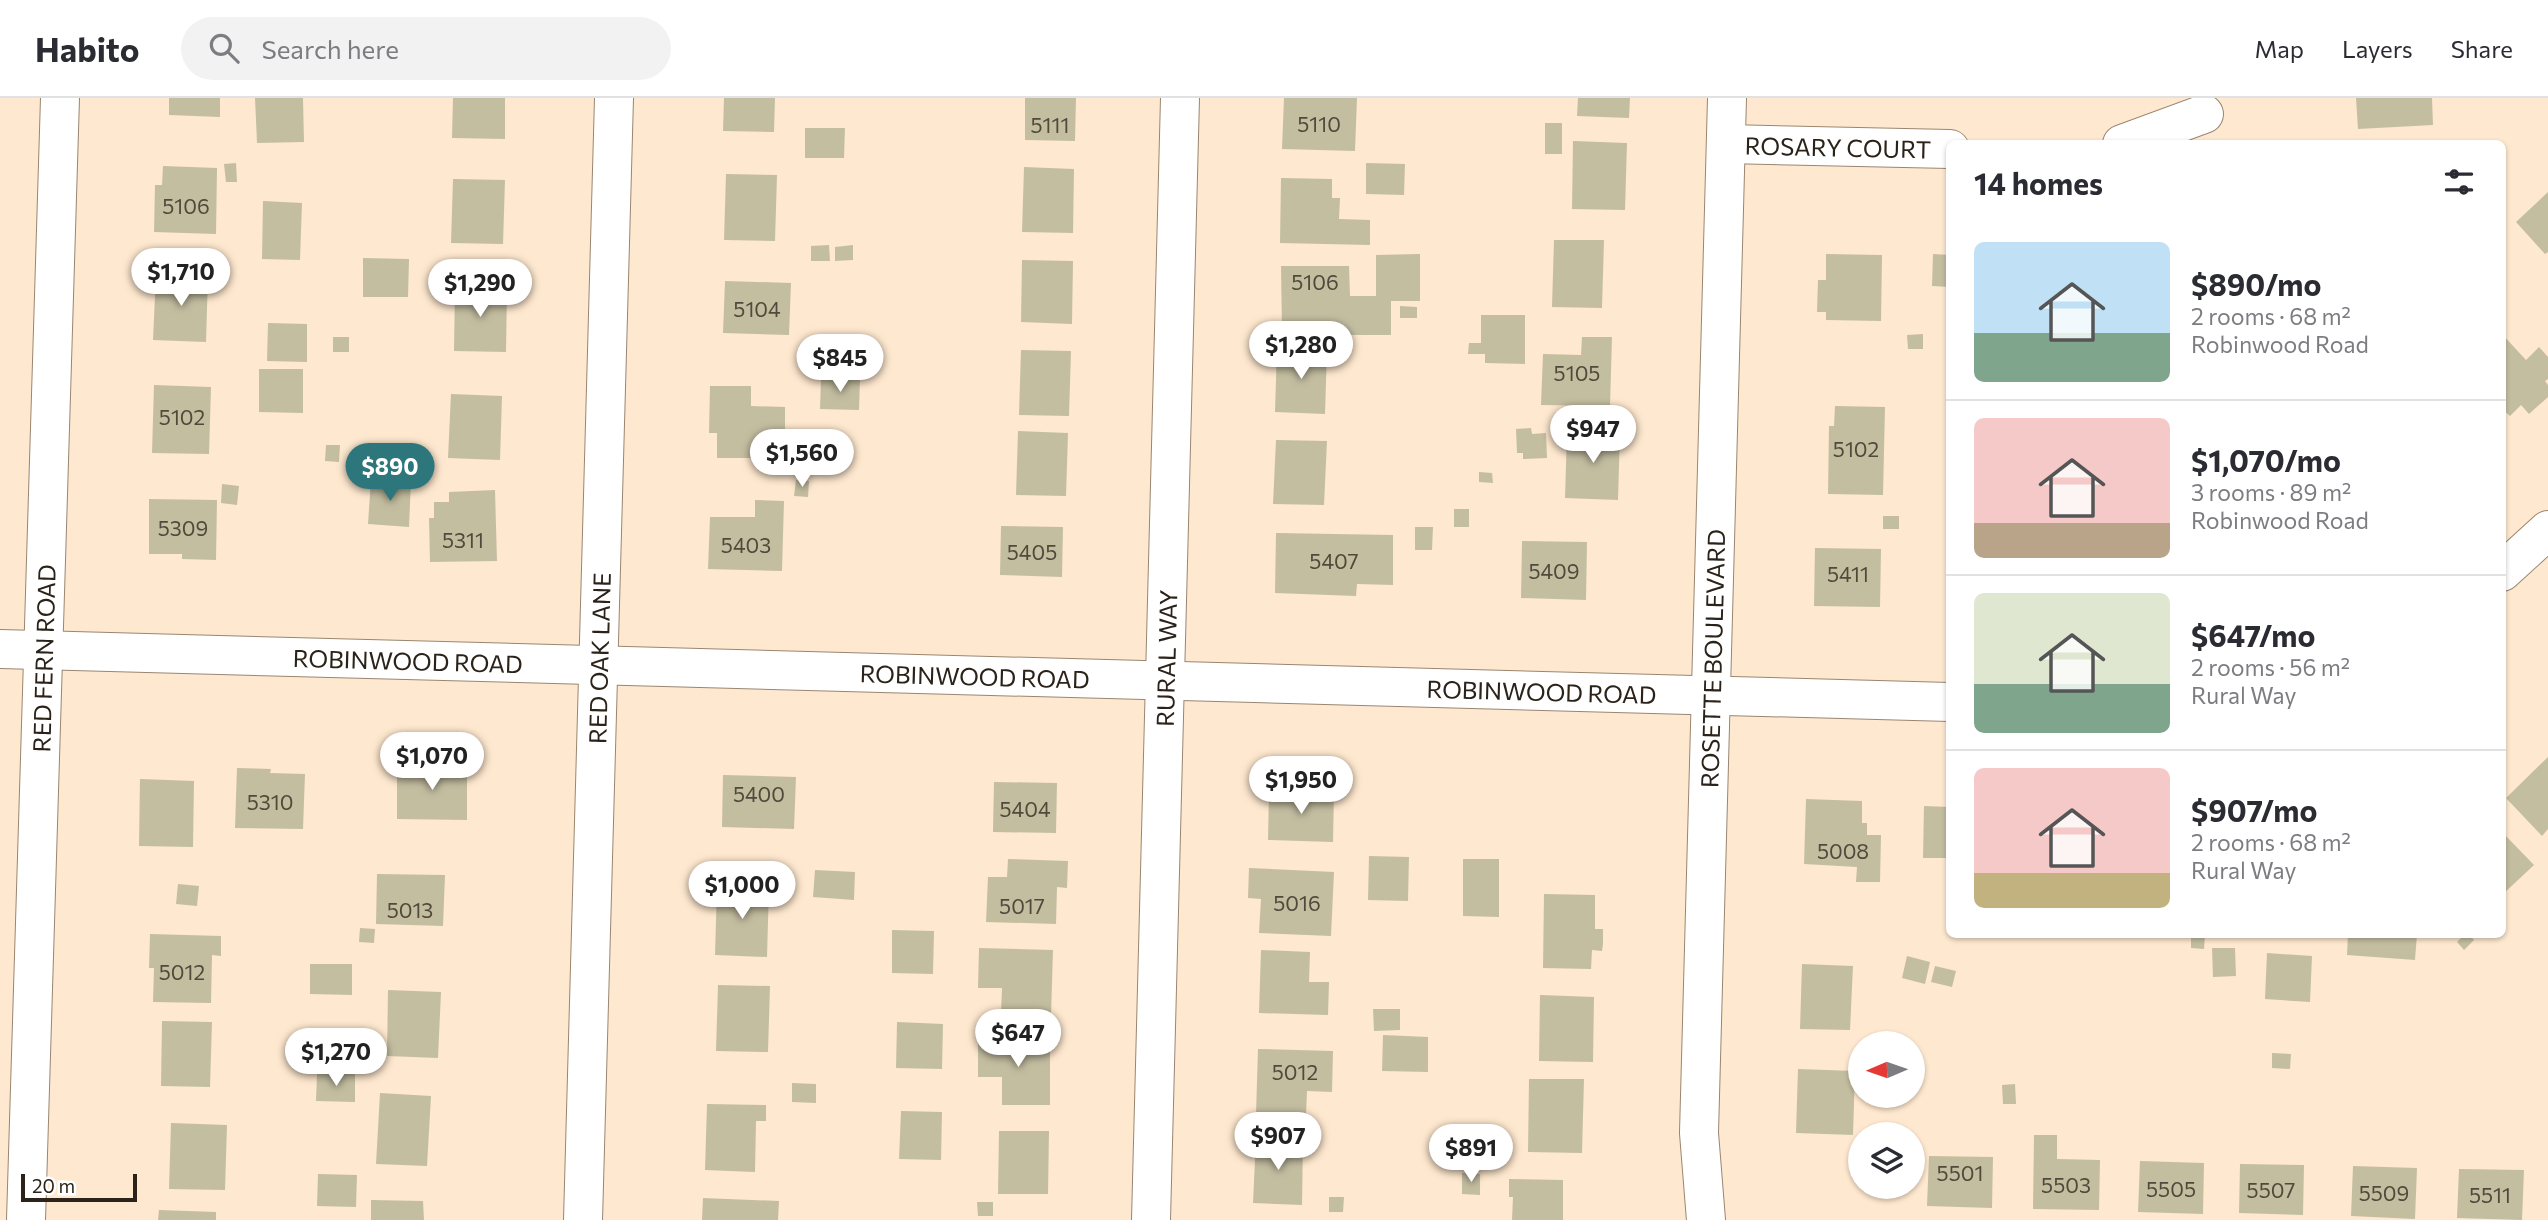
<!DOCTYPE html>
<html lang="en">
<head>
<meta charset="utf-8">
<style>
	body { margin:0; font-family:Commissioner,sans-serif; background:#f2f2f3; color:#2b2b33; height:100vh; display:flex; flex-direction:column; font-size:26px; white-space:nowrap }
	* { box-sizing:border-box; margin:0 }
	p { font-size:23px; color:#7c7c81 }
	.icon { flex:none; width:38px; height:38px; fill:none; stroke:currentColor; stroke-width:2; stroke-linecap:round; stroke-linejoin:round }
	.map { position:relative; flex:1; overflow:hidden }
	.side { position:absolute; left:1946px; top:42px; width:560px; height:798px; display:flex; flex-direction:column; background:#fff; border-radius:10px; box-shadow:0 2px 5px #0004 }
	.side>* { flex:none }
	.needle { width:46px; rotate:268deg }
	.controls { position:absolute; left:1848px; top:933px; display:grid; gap:14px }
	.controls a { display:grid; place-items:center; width:77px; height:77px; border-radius:50%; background:#fff; box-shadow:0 2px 5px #0004; font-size:35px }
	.scale { position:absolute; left:21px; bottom:18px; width:116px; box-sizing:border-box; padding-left:7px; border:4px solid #2b231a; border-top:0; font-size:19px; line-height:24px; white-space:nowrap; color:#2b231a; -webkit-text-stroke:5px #fff; paint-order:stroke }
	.price { position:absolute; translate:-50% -60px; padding:0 16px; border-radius:24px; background:#fff; color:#222; font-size:23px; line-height:46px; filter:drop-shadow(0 2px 4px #0008) }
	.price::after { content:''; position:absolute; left:50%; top:42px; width:21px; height:16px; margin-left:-10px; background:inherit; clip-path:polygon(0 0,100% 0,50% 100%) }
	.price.current { background:#2d767c; color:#fff }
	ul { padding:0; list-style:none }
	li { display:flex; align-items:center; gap:21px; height:175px; padding:0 28px }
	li+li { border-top:2px solid #e1e1e2 }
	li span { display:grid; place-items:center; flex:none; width:196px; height:140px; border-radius:10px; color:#555 }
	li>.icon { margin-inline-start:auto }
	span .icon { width:84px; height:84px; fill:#fffc; stroke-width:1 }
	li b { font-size:30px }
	h2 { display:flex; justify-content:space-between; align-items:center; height:84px; padding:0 28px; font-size:30px }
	header { display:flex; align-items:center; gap:42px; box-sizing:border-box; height:98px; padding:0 35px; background:#fff; border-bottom:2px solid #e1e1e2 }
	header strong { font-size:33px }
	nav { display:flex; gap:38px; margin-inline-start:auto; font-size:24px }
	.search { width:490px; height:63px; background:#f2f2f3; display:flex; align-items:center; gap:18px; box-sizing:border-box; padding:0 24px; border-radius:38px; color:#7c7c81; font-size:26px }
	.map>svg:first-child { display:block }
</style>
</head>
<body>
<header>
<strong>Habito</strong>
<div class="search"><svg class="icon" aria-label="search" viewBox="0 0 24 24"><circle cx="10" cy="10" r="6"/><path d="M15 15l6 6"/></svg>Search here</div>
<nav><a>Map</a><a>Layers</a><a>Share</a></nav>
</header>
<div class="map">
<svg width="2548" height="1122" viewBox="0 0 2548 1122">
	<rect width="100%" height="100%" fill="#fee8cf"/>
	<!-- building -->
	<path fill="#c4bea1" d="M 169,0 L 220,0 L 220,19 L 169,17 Z
		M 255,0 L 303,0 L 304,44 L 257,45 Z
		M 453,0 L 505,0 L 505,41 L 452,40 Z
		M 724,0 L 775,0 L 774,34 L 723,33 Z
		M 1025,0 L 1076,0 L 1075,43 L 1025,42 Z
		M 1284,0 L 1357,0 L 1355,53 L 1282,51 Z
		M 1578,0 L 1630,0 L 1629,20 L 1577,18 Z
		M 2356,0 L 2432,0 L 2433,27 L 2358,31 Z
		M 1545,25 L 1562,25 L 1562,56 L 1545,56 Z
		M 805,30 L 845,30 L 844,60 L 805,60 Z
		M 1573,43 L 1627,45 L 1625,112 L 1572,111 Z
		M 236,65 L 237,84 L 226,84 L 224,66 Z
		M 1366,65 L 1405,66 L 1404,97 L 1366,96 Z
		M 163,68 L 217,70 L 216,136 L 154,134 L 155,87 L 162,87 Z
		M 1024,69 L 1074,71 L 1073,135 L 1022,134 Z
		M 726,76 L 777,77 L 775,143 L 724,142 Z
		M 1281,80 L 1332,81 L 1332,100 L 1340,100 L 1339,121 L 1370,122 L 1370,147 L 1280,145 Z
		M 453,81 L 505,82 L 503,146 L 451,145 Z
		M 2548,94 L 2548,154 L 2545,156 L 2516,124 Z
		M 263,103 L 302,105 L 300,162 L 262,161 Z
		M 1554,142 L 1604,142 L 1602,210 L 1552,209 Z
		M 829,147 L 830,163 L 811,163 L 811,148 Z
		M 853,147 L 853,162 L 835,163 L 835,149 Z
		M 1420,156 L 1420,203 L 1391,203 L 1391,237 L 1325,237 L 1325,233 L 1282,233 L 1281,168 L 1349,168 L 1350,198 L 1376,198 L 1376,157 Z
		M 1826,156 L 1882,157 L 1881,223 L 1826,222 L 1826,214 L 1817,214 L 1818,182 L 1826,182 Z
		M 1933,156 L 1950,157 L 1950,189 L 1932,188 Z
		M 363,160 L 409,161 L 408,199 L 363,199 Z
		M 1022,162 L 1073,163 L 1072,226 L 1021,224 Z
		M 156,176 L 208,178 L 206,244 L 153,242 Z
		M 725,183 L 791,185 L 789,237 L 723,235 Z
		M 455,189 L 507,190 L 506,254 L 454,253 Z
		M 1400,208 L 1417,209 L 1417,220 L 1400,220 Z
		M 1481,217 L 1525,217 L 1525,266 L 1485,265 L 1485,256 L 1468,256 L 1469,245 L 1481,245 Z
		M 268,225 L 307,226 L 307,264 L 267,263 Z
		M 1923,236 L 1923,251 L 1908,251 L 1907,237 Z
		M 2502,236 L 2526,262 L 2539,249 L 2548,259 L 2548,281 L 2545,283 L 2548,287 L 2548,299 L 2529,316 L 2521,307 L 2510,318 L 2502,311 Z
		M 333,239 L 349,239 L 349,254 L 333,254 Z
		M 1582,239 L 1612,239 L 1610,308 L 1541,307 L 1543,256 L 1581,257 Z
		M 1277,250 L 1327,252 L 1325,316 L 1275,314 Z
		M 1021,252 L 1071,253 L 1069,318 L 1019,317 Z
		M 259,271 L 303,271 L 303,315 L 259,314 Z
		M 821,280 L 860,281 L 859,312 L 820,311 Z
		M 154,287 L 211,289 L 209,356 L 152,355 Z
		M 710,288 L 751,288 L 751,308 L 785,309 L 785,360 L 717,360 L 717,335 L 709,335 Z
		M 451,296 L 502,298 L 500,362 L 448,360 Z
		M 1835,308 L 1885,309 L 1883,397 L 1828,396 L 1829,328 L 1834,328 Z
		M 1531,330 L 1532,336 L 1546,335 L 1547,360 L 1523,361 L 1523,355 L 1517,355 L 1516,331 Z
		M 1018,333 L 1068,335 L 1066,398 L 1016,397 Z
		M 1567,333 L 1620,334 L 1618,402 L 1565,400 Z
		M 1276,342 L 1327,343 L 1324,407 L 1273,406 Z
		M 326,347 L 340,347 L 339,364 L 325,363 Z
		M 1479,374 L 1492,375 L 1493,385 L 1479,384 Z
		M 371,381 L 411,383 L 409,429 L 368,426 Z
		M 796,382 L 809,383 L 808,399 L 794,398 Z
		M 222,386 L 239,388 L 237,407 L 221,405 Z
		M 495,392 L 497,463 L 430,464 L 429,420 L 434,420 L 434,404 L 449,404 L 449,394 Z
		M 149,401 L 217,402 L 216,462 L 182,461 L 182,456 L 149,456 Z
		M 755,402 L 784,403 L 782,473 L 708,471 L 710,419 L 755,419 Z
		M 1454,411 L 1469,411 L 1469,429 L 1454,429 Z
		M 1883,418 L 1899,418 L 1899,431 L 1883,431 Z
		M 1001,428 L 1063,429 L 1062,479 L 1000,477 Z
		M 1415,429 L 1433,429 L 1432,452 L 1415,452 Z
		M 1276,435 L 1393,437 L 1393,487 L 1357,486 L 1356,498 L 1275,495 Z
		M 1522,443 L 1587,444 L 1586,502 L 1521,500 Z
		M 1815,450 L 1881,451 L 1880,509 L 1814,508 Z
		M 2548,659 L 2548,731 L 2542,738 L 2506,700 Z
		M 397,666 L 467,667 L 467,722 L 397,721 Z
		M 237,670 L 271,671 L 270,675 L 305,676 L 303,731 L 235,730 Z
		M 723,677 L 796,679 L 794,731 L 722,729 Z
		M 140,681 L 194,683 L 193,749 L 139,748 Z
		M 994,684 L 1057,685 L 1056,735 L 993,734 Z
		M 1286,692 L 1334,693 L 1333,744 L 1268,742 L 1269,693 Z
		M 1806,701 L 1862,703 L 1862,725 L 1867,725 L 1867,737 L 1881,737 L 1880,784 L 1856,784 L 1857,769 L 1804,766 Z
		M 1924,708 L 1950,709 L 1950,760 L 1923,760 Z
		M 2502,734 L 2534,767 L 2502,797 Z
		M 1369,758 L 1409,759 L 1408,803 L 1368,802 Z
		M 1008,761 L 1068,763 L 1067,790 L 1057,789 L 1056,826 L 986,824 L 988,779 L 1007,779 Z
		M 1463,761 L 1499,761 L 1499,819 L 1463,818 Z
		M 1249,770 L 1334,774 L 1331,838 L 1259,835 L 1261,801 L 1248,800 Z
		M 815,772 L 855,774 L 854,802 L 813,799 Z
		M 377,776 L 445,777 L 443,828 L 376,826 Z
		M 178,786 L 199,788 L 197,808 L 176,806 Z
		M 717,788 L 769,789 L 767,859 L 715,857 Z
		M 1544,796 L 1595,797 L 1595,831 L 1603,831 L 1603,846 L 1602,853 L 1592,852 L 1591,871 L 1543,870 Z
		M 360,830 L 375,831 L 374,845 L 359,844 Z
		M 892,832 L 934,833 L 933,876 L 892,875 Z
		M 150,836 L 221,838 L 221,858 L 212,857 L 211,905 L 153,904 L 154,870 L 149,870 Z
		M 2191,836 L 2205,836 L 2204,851 L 2191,850 Z
		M 2348,836 L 2417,836 L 2415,862 L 2347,857 Z
		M 2465,836 L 2469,836 L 2474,842 L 2464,852 L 2457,844 Z
		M 979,850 L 1053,852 L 1051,918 L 1001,916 L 1002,890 L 978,890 Z
		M 2212,850 L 2235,850 L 2236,878 L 2213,879 Z
		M 1261,852 L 1310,854 L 1309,884 L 1329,884 L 1328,917 L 1259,915 Z
		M 2267,855 L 2312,858 L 2310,904 L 2265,901 Z
		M 1907,858 L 1930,864 L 1925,886 L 1902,880 Z
		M 310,866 L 352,866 L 352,897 L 310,896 Z
		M 1802,866 L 1853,868 L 1850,932 L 1800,931 Z
		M 1935,868 L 1956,873 L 1952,889 L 1931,884 Z
		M 718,887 L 770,888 L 768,954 L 716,953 Z
		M 388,892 L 441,894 L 438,960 L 387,958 Z
		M 1540,897 L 1594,899 L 1593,964 L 1539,963 Z
		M 1373,911 L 1400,911 L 1400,932 L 1374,933 Z
		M 162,923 L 212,924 L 210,989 L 161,988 Z
		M 897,924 L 943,926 L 942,971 L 896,970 Z
		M 1383,937 L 1428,939 L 1428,974 L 1382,973 Z
		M 978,940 L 1050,941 L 1050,1007 L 1002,1007 L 1002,979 L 978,979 Z
		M 1258,951 L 1333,953 L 1332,994 L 1307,993 L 1306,1017 L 1256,1016 Z
		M 2272,955 L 2291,956 L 2290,971 L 2272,970 Z
		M 1798,971 L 1855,973 L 1853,1037 L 1796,1035 Z
		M 317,976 L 355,976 L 355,1004 L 316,1003 Z
		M 1529,981 L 1584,981 L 1582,1055 L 1528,1054 Z
		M 792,985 L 816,986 L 816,1005 L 792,1004 Z
		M 2015,986 L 2016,1006 L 2003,1006 L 2002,987 Z
		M 380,995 L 431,998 L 427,1068 L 376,1066 Z
		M 707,1006 L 766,1007 L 766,1023 L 756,1023 L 755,1074 L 705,1072 Z
		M 901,1013 L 942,1014 L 941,1062 L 899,1061 Z
		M 171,1025 L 227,1027 L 225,1092 L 169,1091 Z
		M 1452,1030 L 1490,1030 L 1489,1067 L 1452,1067 Z
		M 999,1033 L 1049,1033 L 1048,1096 L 998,1096 Z
		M 2034,1037 L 2057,1037 L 2057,1061 L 2100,1062 L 2099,1112 L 2033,1111 Z
		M 1256,1041 L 1303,1043 L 1302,1107 L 1253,1105 Z
		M 1929,1058 L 1993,1059 L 1992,1110 L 1927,1108 Z
		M 2140,1063 L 2204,1065 L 2203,1116 L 2138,1114 Z
		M 2240,1066 L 2304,1067 L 2303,1117 L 2239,1115 Z
		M 2353,1068 L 2417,1070 L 2415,1121 L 2351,1118 Z
		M 2459,1071 L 2524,1072 L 2522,1122 L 2457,1120 Z
		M 1462,1075 L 1480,1076 L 1480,1097 L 1462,1096 Z
		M 318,1076 L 357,1077 L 356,1109 L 317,1108 Z
		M 1509,1081 L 1563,1082 L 1563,1122 L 1512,1122 L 1513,1099 L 1509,1099 Z
		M 1329,1099 L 1344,1099 L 1343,1114 L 1329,1114 Z
		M 703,1100 L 779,1103 L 778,1122 L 702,1122 Z
		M 371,1102 L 423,1103 L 424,1122 L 371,1122 Z
		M 977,1104 L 993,1104 L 993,1118 L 978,1118 Z
		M 159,1112 L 216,1114 L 216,1122 L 158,1122 Z"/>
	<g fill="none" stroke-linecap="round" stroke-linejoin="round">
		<!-- street casing -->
		<g stroke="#9a8670" stroke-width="40">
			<g id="street">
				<path id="s1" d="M 1726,46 L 1950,51"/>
				<path d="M 2122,46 L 2204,16"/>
				<path d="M 2502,474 L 2548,432"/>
				<path id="s2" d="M 0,551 L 1950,604"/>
				<path id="s3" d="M 26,1122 L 60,0"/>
				<path id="s4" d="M 583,1122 L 614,0"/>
				<path id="s5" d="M 1151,1122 L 1180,0"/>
				<path id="s6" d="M 1706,1122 L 1699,1035 L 1727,0"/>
			</g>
		</g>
		<!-- street -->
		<use href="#street" stroke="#fff" stroke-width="38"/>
	</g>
	<g text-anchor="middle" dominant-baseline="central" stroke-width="5" stroke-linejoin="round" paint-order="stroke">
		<!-- number labels -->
		<g font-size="21" fill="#514a3c">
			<text x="1319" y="25">5110</text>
			<text x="1050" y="26">5111</text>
			<text x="186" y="107">5106</text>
			<text x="1315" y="183">5106</text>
			<text x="757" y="210">5104</text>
			<text x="1577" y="274">5105</text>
			<text x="182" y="318">5102</text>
			<text x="1856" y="350">5102</text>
			<text x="183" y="429">5309</text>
			<text x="463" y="441">5311</text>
			<text x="746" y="446">5403</text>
			<text x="1032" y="453">5405</text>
			<text x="1334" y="462">5407</text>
			<text x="1554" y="472">5409</text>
			<text x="1848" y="475">5411</text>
			<text x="759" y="695">5400</text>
			<text x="270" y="703">5310</text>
			<text x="1025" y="710">5404</text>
			<text x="1843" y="752">5008</text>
			<text x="1297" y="804">5016</text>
			<text x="1022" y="807">5017</text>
			<text x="410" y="811">5013</text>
			<text x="182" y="873">5012</text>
			<text x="1295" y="973">5012</text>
			<text x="1960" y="1074">5501</text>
			<text x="2066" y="1086">5503</text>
			<text x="2171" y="1090">5505</text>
			<text x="2271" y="1091">5507</text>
			<text x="2384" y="1094">5509</text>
			<text x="2490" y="1096">5511</text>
		</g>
		<!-- street labels -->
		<g font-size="24" fill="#2b231a" stroke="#fff">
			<text stroke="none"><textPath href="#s1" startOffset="112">ROSARY COURT</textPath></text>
			<text stroke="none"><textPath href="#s3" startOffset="562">RED FERN ROAD</textPath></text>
			<text stroke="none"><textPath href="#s4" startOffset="562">RED OAK LANE</textPath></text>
			<text stroke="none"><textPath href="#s5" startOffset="562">RURAL WAY</textPath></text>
			<text stroke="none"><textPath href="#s6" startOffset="562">ROSETTE BOULEVARD</textPath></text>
			<text stroke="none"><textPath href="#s2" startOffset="408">ROBINWOOD ROAD</textPath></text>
			<text stroke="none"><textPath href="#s2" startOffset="975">ROBINWOOD ROAD</textPath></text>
			<text stroke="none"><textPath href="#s2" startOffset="1542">ROBINWOOD ROAD</textPath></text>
		</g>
	</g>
</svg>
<div class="controls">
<a><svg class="needle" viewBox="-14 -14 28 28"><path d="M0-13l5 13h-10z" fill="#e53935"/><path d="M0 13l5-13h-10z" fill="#7c7c81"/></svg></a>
<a><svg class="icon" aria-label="layers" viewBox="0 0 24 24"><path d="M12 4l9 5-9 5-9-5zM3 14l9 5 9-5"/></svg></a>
</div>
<div class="scale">20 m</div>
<b class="price" style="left:181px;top:210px">$1,710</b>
<b class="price" style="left:480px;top:221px">$1,290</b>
<b class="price" style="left:1301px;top:283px">$1,280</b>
<b class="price" style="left:840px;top:296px">$845</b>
<b class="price" style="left:1593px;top:367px">$947</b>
<b class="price" style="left:802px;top:391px">$1,560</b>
<b class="price current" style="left:390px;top:405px">$890</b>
<b class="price" style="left:432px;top:694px">$1,070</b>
<b class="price" style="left:1301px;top:718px">$1,950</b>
<b class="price" style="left:742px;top:823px">$1,000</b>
<b class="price" style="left:1018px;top:971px">$647</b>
<b class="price" style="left:336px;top:990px">$1,270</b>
<b class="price" style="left:1278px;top:1074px">$907</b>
<b class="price" style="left:1471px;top:1086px">$891</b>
<section class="side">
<h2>14 homes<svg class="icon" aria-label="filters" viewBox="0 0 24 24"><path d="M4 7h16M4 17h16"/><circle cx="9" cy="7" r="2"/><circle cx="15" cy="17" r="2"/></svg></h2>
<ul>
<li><span style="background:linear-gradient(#bfe0f5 65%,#7fa58c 0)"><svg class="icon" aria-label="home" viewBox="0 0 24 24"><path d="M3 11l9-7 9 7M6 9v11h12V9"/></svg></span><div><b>$890/mo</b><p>2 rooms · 68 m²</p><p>Robinwood Road</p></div></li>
<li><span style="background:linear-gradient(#f6c9c9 75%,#b9a48a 0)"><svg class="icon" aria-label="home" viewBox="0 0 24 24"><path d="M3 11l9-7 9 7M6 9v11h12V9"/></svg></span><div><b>$1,070/mo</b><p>3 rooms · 89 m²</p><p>Robinwood Road</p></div></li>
<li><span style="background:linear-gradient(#dfe7d0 65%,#7fa58c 0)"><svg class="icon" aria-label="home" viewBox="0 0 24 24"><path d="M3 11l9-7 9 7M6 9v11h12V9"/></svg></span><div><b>$647/mo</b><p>2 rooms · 56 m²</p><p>Rural Way</p></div></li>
<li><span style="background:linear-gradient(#f6c9c9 75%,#c2b280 0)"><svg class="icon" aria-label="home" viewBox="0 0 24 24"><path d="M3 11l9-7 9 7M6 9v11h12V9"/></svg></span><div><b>$907/mo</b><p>2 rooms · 68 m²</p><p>Rural Way</p></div></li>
</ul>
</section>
</div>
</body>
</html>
